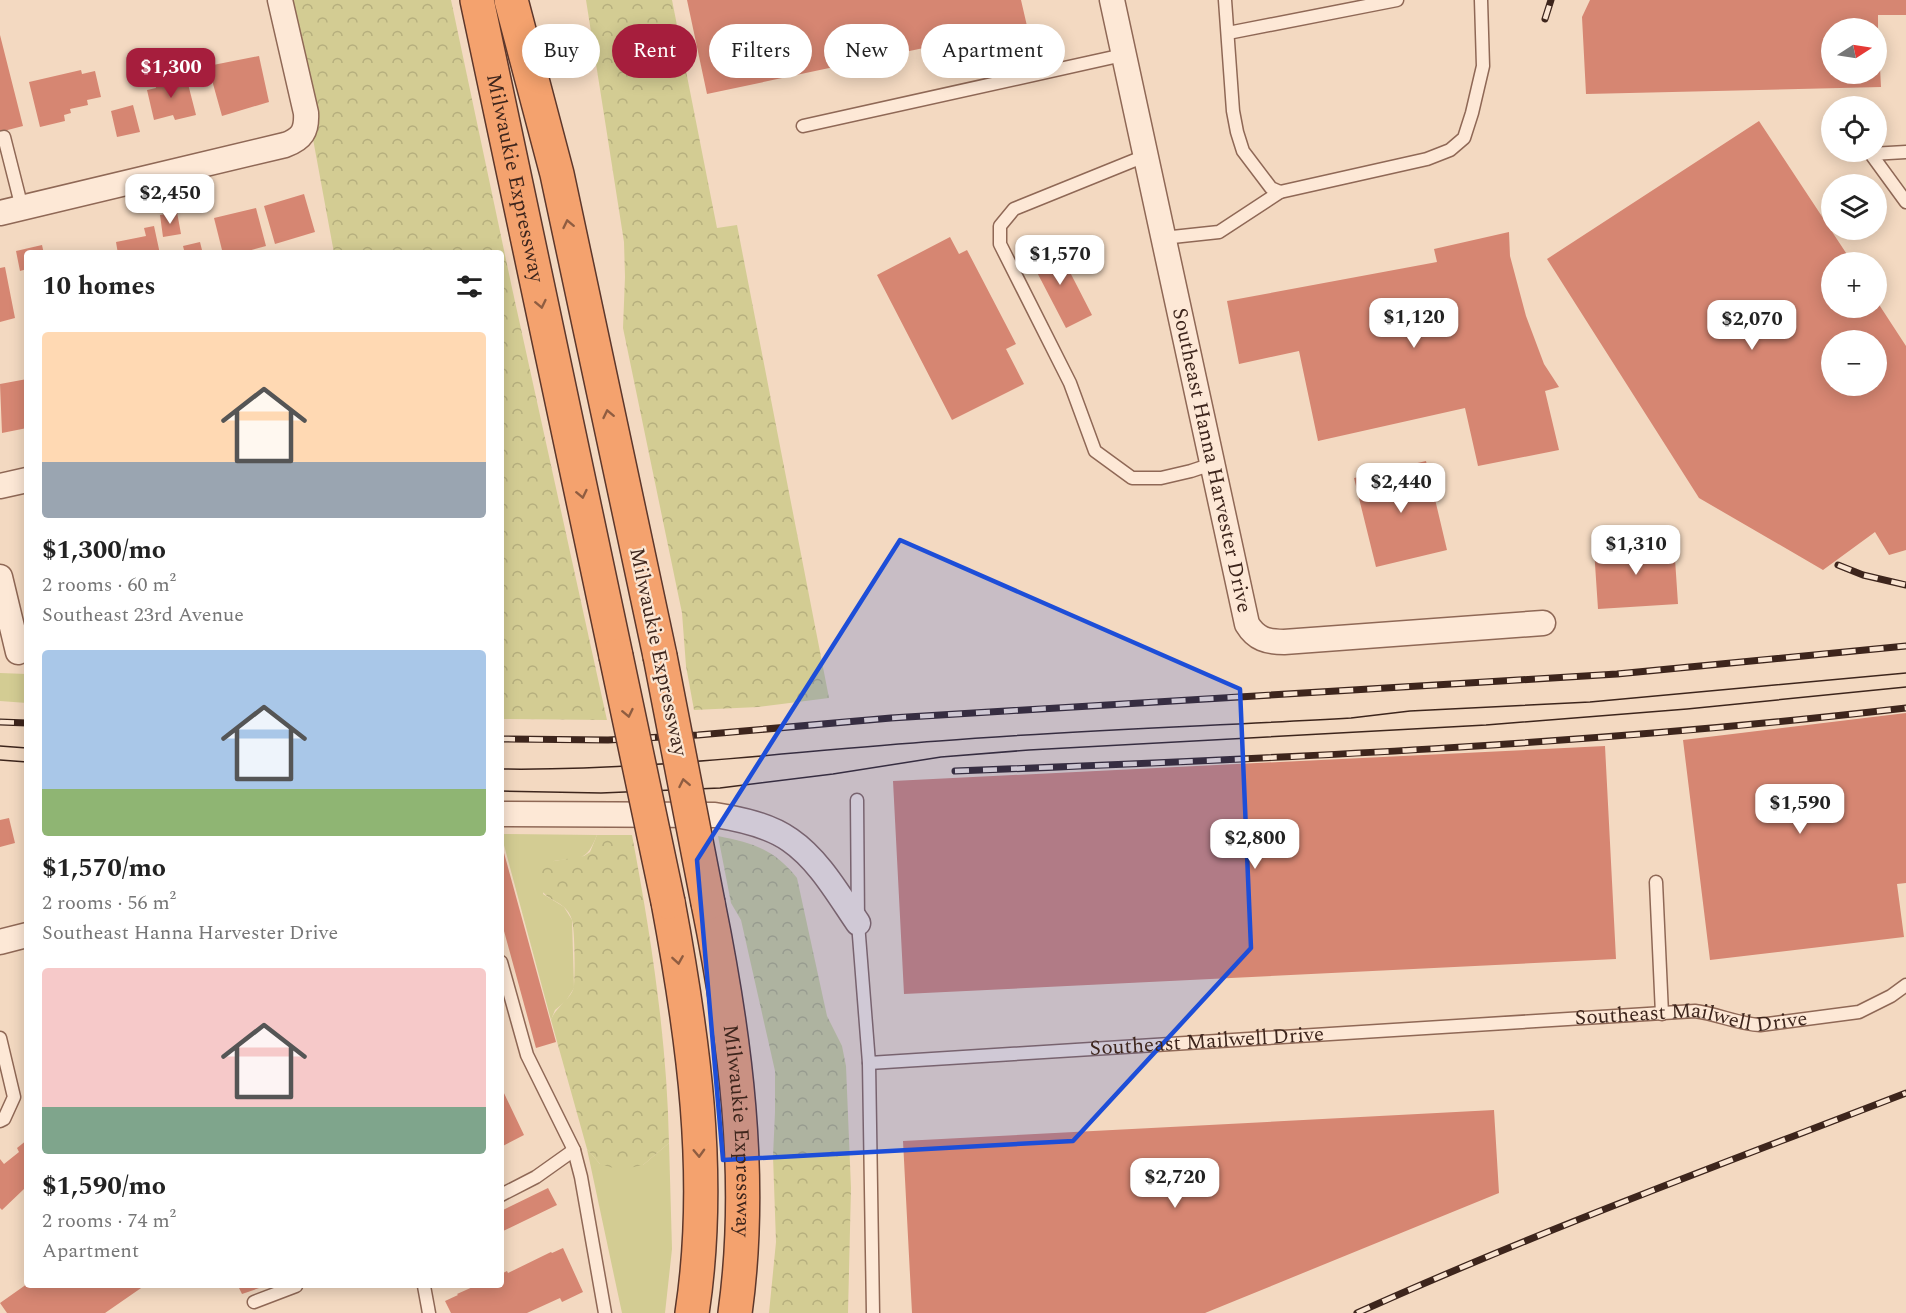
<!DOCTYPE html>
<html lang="en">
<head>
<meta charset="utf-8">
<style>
	body { margin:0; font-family:Spectral,serif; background:#f2f2f2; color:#222; height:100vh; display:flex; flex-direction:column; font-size:22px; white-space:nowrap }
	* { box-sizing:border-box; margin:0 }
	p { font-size:20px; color:#767676 }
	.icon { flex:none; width:33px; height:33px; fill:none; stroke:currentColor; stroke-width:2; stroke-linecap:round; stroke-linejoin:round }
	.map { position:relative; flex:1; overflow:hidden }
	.side { position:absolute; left:24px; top:250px; width:480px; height:1038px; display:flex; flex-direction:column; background:#fff; border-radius:6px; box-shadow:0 3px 15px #0003 }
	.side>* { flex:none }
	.banner { position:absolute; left:522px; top:24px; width:570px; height:54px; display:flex; gap:12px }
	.needle { width:39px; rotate:78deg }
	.buttons { position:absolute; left:1821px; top:18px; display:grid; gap:12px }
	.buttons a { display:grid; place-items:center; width:66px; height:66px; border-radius:50%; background:#fff; box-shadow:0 3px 15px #0003; font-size:30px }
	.price { position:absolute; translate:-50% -51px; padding:0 14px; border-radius:12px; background:#fff; color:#222; font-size:20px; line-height:39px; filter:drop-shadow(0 2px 3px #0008) }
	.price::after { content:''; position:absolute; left:50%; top:36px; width:18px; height:14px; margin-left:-9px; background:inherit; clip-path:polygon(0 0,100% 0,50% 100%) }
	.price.selected { background:#a61e3d; color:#fff }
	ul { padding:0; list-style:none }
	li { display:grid; align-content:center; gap:12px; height:318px; padding:0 18px }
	li span { display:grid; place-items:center; height:186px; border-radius:6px; color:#555 }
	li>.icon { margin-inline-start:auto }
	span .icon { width:108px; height:108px; fill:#fffc; stroke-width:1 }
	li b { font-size:26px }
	h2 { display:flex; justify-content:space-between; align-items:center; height:72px; padding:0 18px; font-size:26px }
	.chip { padding:0 21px; border-radius:27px; background:#fff; box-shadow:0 3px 15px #0003; font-size:21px; line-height:54px }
	.chip.selected { background:#a61e3d; color:#fff }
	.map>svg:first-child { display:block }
</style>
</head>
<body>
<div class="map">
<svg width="1906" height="1313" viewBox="0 0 1906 1313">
	<defs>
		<pattern id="forest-crowns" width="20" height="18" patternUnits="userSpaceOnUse" patternTransform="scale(1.5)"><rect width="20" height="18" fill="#d3cc93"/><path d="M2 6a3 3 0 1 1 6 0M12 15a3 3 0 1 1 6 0" fill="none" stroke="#b6af7e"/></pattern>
	</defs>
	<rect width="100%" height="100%" fill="#f3d9c1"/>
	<!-- green -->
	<path fill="#d3cc93" d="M 0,673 L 27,674 L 27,703 L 0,701 Z
		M 501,834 L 597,835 C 586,862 582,857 554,861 L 543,894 L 564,907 L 572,920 L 574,988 L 566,1001 L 555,1010 L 551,1020 Z
		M 669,1143 L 672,1249 L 665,1313 L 622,1313 L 587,1149 L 600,1164 L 643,1165 Z"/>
	<!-- forest -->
	<path fill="url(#forest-crowns)" d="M 292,0 L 451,0 L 512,288 L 607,720 L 501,719 L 501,254 L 334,253 L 313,139 L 314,100 Z
		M 586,0 L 672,0 L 717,228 L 737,225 L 829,698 L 758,707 L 694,710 L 686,666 L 682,613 L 623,328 L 625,277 L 624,242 Z
		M 597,835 L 632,835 C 651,936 667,1039 669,1143 L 643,1165 L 620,1170 L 600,1164 L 587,1149 L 551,1020 C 556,1006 572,999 574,986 C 575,973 575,932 572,920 C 565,894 534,906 540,870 L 554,861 L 584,856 L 590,852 Z
		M 718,836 C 753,843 774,849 797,878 L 827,1016 L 842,1046 L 846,1066 L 851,1188 L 848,1313 L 769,1313 L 776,1242 L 773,1156 L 775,1112 L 775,1071 L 741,920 L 731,903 Z"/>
	<!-- building -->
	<path fill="#d68672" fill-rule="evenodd" d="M 687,0 L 1021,0 L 1027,26 L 707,94 Z
		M 1590,0 L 1906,0 L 1906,15 L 1878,15 L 1878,28 L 1832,28 L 1832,74 L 1876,74 L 1876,29 L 1878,29 L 1881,87 L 1586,94 L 1582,17 Z
		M 0,35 L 23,126 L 0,132 Z
		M 259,56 L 269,102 L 222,116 L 208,66 Z
		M 81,70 L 82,74 L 95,71 L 101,97 L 87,100 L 88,105 L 70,109 L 71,113 L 64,115 L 65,121 L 40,127 L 29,82 Z
		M 179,76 L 180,82 L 187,80 L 196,115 L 175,120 L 173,115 L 154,120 L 147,90 L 156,88 L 155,81 Z
		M 133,105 L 140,132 L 117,137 L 111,111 Z
		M 1759,121 L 1852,262 L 1832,262 L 1832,308 L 1876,308 L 1876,300 L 1906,346 L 1906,550 L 1889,555 L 1875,532 L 1823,570 L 1699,498 L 1547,259 ZM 1832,340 L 1876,340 L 1876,386 L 1832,386 Z
		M 304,194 L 315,232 L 275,244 L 264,206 Z
		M 256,208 L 266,246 L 237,254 L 223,254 L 214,218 Z
		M 177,212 L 181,234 L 163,237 L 160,215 Z
		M 154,226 L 160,254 L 118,254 L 116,242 L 146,236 L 144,228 Z
		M 1509,232 L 1510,256 L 1526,316 L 1544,364 L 1559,387 L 1545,391 L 1559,450 L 1478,466 L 1465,408 L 1318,441 L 1299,351 L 1239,364 L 1227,301 L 1437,262 L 1434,249 Z
		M 950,237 L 959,254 L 967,250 L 1016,344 L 1006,349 L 1024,384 L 952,420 L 877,275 Z
		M 200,242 L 203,254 L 174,254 L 184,250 L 183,246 Z
		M 1055,243 L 1092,315 L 1066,328 L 1029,257 Z
		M 42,245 L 44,254 L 27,254 L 27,269 L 20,271 L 16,251 Z
		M 5,267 L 15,318 L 0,322 L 0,268 Z
		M 27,379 L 27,428 L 2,433 L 0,384 Z
		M 1426,461 L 1447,550 L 1376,567 L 1354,478 Z
		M 1674,544 L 1678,604 L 1598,609 L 1594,549 Z
		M 1906,713 L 1906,883 L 1897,884 L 1904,937 L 1710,960 L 1683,740 Z
		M 1605,746 L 1616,959 L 904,994 L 893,781 Z
		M 9,818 L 15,843 L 0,847 L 0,820 Z
		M 501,842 L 556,1042 L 536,1048 L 501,920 Z
		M 503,1091 L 524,1135 L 501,1147 L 501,1092 Z
		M 1494,1110 L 1499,1193 L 1205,1313 L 912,1313 L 903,1141 Z
		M 27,1140 L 27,1193 L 24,1189 L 2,1210 L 0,1208 L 0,1159 L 4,1164 L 19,1152 L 17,1148 Z
		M 548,1188 L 557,1205 L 501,1232 L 501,1211 Z
		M 563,1248 L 583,1292 L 562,1302 L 560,1298 L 527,1313 L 451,1313 L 445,1301 L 458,1295 L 457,1294 L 475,1286 L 476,1288 L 480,1286 L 501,1286 L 501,1274 L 507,1271 L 508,1273 L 551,1252 L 552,1253 Z
		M 27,1284 L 27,1286 L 144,1286 L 105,1313 L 7,1313 L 0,1303 Z
		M 238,1286 L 265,1286 L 242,1294 Z"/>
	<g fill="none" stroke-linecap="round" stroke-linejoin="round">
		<!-- service casing -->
		<g stroke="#8f6856" stroke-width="15">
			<g id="service">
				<path d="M 1225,0 L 1233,111 L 1237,132 L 1243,151 L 1271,188 L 1280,192 L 1427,159 L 1450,150 L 1464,138 L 1472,113 L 1483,66 L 1481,0"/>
				<path d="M 1228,33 L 1397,0"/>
				<path d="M 803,126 L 1123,55"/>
				<path d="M 0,138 L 4,137 L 22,208"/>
				<path d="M 1906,152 L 1871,154 L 1906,202"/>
				<path d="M 1145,156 L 1014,209 L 1000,226 L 1000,244 L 1070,383 L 1095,451 L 1132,478 L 1161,478 L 1191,471 L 1212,464"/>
				<path d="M 1163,238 L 1219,232 L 1280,192"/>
				<path id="s1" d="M 857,800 L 858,923 L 869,1063 L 1695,1011 C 1718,1014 1738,1024 1760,1025 L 1859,1012 L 1891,996 L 1906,985"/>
				<path d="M 1656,882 L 1662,1014"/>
				<path d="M 501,962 L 527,1055 L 574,1150 L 581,1177 L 605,1313"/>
				<path d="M 0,1038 L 14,1097 L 4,1119 L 0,1121"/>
				<path d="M 869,1063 L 873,1313"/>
				<path d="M 501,1195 L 536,1177 L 574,1150"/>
				<path d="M 424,1286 L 429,1313"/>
				<path d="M 254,1302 L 296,1286"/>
			</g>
		</g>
		<!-- minor casing -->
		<g stroke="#8f6856" stroke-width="27">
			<g id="minor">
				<path id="s2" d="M 1112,0 L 1247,624 C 1256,639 1267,642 1284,642 L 1543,623"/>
				<path d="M 0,213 L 285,145 C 302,139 307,131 306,113 L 280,0"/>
				<path d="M 0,486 L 27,480"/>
				<path d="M 0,577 L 18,652"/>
				<path d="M 501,814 L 715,815 C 740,819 769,825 790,840 C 819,860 838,894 858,923"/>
				<path d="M 0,942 L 27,935"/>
			</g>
		</g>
		<!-- trunk casing -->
		<g stroke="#5d372b" stroke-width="36">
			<g id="trunk">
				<path id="s3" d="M 477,0 L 616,656"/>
				<path d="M 511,0 L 557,174 L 660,656"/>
				<path d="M 668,902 C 693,1036 713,1176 692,1313"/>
				<path id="s4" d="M 708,903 C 735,1036 754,1177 735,1313"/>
			</g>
		</g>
		<!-- service -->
		<use href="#service" stroke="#fde8d6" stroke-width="12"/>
		<!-- minor -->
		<use href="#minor" stroke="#fde8d6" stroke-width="24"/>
		<!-- trunk -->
		<use href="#trunk" stroke="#f4a26e" stroke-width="33"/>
		<!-- tram -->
		<path stroke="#3d251c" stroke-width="1.5" d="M 0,746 L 27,748
			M 0,760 L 27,762
			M 501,769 C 648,771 793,751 939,741 C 1076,730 1214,726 1351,718 L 1410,711 L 1590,702 L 1906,673
			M 501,791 L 601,793 L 720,788 L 833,774 L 941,757 L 1029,750 L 1486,725 L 1687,709 L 1906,687"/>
		<!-- rail casing -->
		<g stroke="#3d251c" stroke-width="7">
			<path id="rail" d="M 1545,19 L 1551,0
				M 1838,565 L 1863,575 L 1906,585
				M 0,722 L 27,723
				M 501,739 L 608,740 L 698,735 L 891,718 L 1617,674 L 1906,646
				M 955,771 C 1273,759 1590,745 1906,708
				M 1357,1313 C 1537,1232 1722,1164 1906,1093"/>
		</g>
		<!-- rail -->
		<use href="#rail" stroke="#fae5d2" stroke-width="4.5" stroke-dasharray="14" stroke-linecap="butt"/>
		<!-- trunk-bridge casing -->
		<g stroke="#5d372b" stroke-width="36" stroke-linecap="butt">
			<path id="trunk-bridge" d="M 616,656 L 668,902
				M 660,656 L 708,903"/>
		</g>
		<!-- trunk-bridge -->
		<use href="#trunk-bridge" stroke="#f4a26e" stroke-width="33"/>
	</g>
	<!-- one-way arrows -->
	<defs><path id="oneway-chevron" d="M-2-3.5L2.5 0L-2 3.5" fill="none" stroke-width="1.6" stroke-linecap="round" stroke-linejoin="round" transform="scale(1.5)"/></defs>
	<g stroke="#8f5d41">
		<use href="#oneway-chevron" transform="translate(568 224) rotate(-102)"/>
		<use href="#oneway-chevron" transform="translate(541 304) rotate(78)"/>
		<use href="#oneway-chevron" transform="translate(608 414) rotate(-102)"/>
		<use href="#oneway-chevron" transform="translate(582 494) rotate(78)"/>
		<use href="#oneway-chevron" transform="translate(628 713) rotate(78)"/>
		<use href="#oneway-chevron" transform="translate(684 783) rotate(-101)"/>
		<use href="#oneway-chevron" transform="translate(678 960) rotate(81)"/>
		<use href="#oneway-chevron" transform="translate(699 1153) rotate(88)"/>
	</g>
	<!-- marked area -->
	<path fill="#1d4ed8" fill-opacity="0.2" stroke="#1d4ed8" stroke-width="4.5" stroke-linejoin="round" d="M 900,540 L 1240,689 L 1251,948 L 1073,1141 L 723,1160 L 697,860 Z"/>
	<g text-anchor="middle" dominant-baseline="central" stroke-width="4.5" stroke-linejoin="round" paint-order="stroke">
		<!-- street labels -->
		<g font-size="21" fill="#3d251c" stroke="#fae5d2">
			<text stroke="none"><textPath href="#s3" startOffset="182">Milwaukie Expressway</textPath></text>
			<text stroke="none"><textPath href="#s2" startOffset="471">Southeast Hanna Harvester Drive</textPath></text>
			<text transform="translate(658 652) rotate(78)">Milwaukie Expressway</text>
			<text stroke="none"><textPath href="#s1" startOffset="1088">Southeast Mailwell Drive</textPath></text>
			<text stroke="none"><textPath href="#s1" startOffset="602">Southeast Mailwell Drive</textPath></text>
			<text stroke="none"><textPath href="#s4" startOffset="230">Milwaukie Expressway</textPath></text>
		</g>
	</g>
</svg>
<div class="buttons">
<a><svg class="needle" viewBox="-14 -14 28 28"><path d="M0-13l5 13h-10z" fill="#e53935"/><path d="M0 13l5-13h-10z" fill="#767676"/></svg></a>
<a><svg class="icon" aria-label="locate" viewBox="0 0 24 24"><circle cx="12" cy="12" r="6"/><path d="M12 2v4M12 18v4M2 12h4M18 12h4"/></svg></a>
<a><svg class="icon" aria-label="layers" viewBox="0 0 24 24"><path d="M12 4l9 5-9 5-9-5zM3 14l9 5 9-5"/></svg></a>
<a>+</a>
<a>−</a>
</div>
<b class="price selected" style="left:171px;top:99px">$1,300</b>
<b class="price" style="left:170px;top:225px">$2,450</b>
<b class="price" style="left:1060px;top:286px">$1,570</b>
<b class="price" style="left:1414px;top:349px">$1,120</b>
<b class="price" style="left:1752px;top:351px">$2,070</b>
<b class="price" style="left:1401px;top:514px">$2,440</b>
<b class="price" style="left:1636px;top:576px">$1,310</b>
<b class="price" style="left:1800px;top:835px">$1,590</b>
<b class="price" style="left:1255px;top:870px">$2,800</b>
<b class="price" style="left:1175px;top:1209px">$2,720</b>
<div class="banner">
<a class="chip">Buy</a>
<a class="chip selected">Rent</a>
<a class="chip">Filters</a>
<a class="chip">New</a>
<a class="chip">Apartment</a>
</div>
<section class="side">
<h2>10 homes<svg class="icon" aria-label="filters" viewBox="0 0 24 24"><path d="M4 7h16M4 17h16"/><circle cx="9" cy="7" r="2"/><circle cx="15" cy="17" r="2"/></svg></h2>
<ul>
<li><span style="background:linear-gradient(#ffd9b3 70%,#9aa5b1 0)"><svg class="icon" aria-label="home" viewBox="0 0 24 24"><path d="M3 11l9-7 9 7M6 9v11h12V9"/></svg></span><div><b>$1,300/mo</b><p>2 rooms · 60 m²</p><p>Southeast 23rd Avenue</p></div></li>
<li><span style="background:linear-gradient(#a9c7e8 75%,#8fb573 0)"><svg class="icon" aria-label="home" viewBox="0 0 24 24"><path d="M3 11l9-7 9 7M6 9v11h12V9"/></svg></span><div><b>$1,570/mo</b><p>2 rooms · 56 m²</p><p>Southeast Hanna Harvester Drive</p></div></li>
<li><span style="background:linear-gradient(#f6c9c9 75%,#7fa58c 0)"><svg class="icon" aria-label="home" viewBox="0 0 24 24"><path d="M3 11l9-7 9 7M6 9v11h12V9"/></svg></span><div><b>$1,590/mo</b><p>2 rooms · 74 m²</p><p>Apartment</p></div></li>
</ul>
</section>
</div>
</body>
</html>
